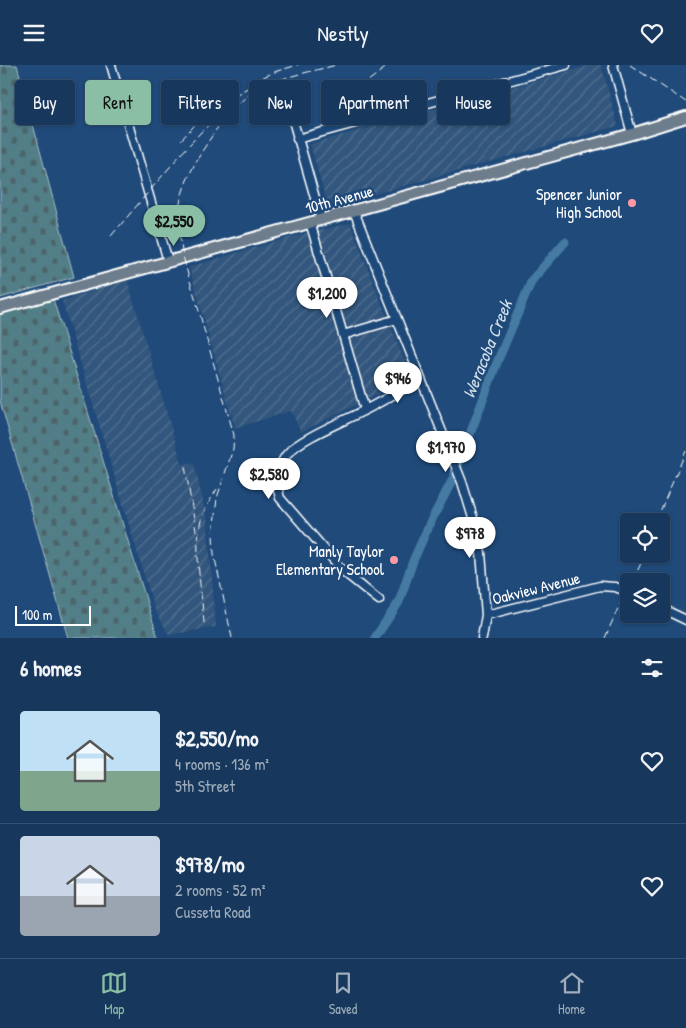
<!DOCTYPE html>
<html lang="en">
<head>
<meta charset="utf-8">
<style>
	body { margin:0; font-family:"Patrick Hand",sans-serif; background:#203f62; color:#f1f3f6; height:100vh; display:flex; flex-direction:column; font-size:19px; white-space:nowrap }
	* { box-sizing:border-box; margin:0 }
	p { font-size:16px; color:#9eacbb }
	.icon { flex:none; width:28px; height:28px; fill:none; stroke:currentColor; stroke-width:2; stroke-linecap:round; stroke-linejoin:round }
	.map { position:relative; height:573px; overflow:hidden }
	.details { display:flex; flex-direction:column; background:#17385c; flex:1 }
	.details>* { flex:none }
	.guide { position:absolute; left:15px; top:15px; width:656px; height:45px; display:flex; gap:10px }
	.controls { position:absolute; left:620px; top:448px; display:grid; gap:10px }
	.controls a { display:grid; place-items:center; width:50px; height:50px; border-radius:5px; background:#17385c; box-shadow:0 1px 4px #0004,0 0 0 1px #365272; font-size:25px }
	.scale { position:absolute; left:15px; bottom:12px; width:76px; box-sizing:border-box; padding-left:5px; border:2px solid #fff; border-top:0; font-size:14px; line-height:18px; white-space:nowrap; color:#fff; -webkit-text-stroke:4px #1f4a7a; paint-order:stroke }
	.price { position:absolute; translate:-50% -42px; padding:0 11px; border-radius:18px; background:#fff; color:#222; font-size:16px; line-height:32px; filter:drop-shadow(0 1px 2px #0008) }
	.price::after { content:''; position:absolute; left:50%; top:30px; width:15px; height:11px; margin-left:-8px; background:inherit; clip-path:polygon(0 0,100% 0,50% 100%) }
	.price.selected { background:#8abfa5; color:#111 }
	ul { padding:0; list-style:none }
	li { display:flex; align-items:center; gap:15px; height:125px; padding:0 20px }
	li+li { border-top:1px solid #365272 }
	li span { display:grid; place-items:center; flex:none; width:140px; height:100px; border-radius:5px; color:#555 }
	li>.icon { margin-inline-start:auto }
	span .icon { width:60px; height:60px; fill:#fffc; stroke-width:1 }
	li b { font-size:21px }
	h2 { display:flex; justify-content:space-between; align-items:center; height:60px; padding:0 20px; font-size:21px }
	.chip { padding:0 18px; border-radius:5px; background:#17385c; box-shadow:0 1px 4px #0004,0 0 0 1px #365272; font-size:18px; line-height:45px }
	.chip.selected { background:#8abfa5; color:#111 }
	header { display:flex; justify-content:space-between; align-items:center; height:65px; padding:0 20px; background:#17385c; font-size:22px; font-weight:600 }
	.tabs { display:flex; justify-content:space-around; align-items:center; height:70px; border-top:1px solid #365272; background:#17385c; font-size:14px; color:#9eacbb }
	.tabs a { display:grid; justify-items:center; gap:2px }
	.tabs .selected { color:#8abfa5 }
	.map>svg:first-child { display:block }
</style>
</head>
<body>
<header><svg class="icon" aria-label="menu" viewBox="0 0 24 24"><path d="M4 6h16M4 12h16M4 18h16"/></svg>Nestly<svg class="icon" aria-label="heart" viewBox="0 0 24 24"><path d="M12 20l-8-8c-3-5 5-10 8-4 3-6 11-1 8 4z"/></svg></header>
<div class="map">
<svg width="686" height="573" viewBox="0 0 686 573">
	<defs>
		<pattern id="industrial-furrows" width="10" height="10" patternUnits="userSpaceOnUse" patternTransform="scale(1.25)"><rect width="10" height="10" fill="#33577d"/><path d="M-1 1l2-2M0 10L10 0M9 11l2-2" fill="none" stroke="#527090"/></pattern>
		<pattern id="cemetery-stones" width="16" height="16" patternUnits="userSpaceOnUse" patternTransform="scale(1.25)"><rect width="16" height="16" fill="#517e87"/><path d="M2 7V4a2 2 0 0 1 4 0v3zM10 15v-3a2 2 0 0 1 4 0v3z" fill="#4e656a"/></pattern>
	</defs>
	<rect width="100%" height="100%" fill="#1f4a7a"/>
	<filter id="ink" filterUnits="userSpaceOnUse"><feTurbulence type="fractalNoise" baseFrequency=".02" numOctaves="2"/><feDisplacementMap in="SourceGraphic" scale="10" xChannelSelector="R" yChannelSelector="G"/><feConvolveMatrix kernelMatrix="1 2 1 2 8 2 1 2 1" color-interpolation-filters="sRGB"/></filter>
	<g filter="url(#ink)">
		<!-- industrial -->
		<path fill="url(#industrial-furrows)" d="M 591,0 L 601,0 L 618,61 L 328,142 L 310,79 Z
			M 350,158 L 411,313 L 301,367 L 291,346 L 235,363 L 189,202 L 287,173 Z
			M 127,214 L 182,399 L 194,398 L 207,454 L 216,562 L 169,570 L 154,543 L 62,236 Z"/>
		<!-- cemetery -->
		<path fill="url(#cemetery-stones)" stroke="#a8bec3" d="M 0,0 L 17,0 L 74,212 L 0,233 Z
			M 53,234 L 158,573 L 68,573 L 0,336 L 0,249 Z"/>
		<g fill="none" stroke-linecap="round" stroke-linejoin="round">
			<!-- river -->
			<path stroke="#457aa2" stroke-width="9" d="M 375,573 L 399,537 L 413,496 L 430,458 L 453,414 L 498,295 L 532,215 L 565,177"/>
			<!-- minor casing -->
			<g stroke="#fff" stroke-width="11">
				<path id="minor" d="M 111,0 L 168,196
					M 613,0 L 632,69
					M 284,24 L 321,154
					M 297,74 L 566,0
					M 354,146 L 462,417 L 473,453 L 481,488 L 486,550 L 482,573
					M 310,157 L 365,345
					M 343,270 L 397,254
					M 379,535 L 344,507 L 280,433 C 275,418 277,402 287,389 C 299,374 344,356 363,346 C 383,336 401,325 420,314
					M 661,543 L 686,555
					M 486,550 L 600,521 L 615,522 L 629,527"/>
			</g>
			<!-- major casing -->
			<g stroke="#fff" stroke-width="14">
				<path id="major" d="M 0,243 L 632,69 L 686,52"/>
			</g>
			<!-- minor -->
			<use href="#minor" stroke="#1f4a7a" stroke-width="8"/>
			<!-- major -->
			<use href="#major" stroke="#6d7d8c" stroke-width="10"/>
			<!-- rail -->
			<path stroke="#fff" stroke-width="1" stroke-dasharray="8 4" stroke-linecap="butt" d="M 630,0 L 686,37
				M 252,17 L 277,6 L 298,0
				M 350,30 L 389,0
				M 214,46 L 237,29 L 260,16
				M 181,75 L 204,50 L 218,38
				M 111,171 L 181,89 L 202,66 L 226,44
				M 185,401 L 196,466
				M 656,456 L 686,386
				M 633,516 L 645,489
				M 204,558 C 202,531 194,486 200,460 C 202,447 210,436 217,424
				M 232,573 L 214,489 L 213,469 L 217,433 L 233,384 L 234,370 C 222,328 210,287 199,246 C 190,214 176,180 179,146 C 181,121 196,95 210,74 C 222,55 239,34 260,23 C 283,11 311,7 336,0
				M 605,573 L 629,518"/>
		</g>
	</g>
	<!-- markers -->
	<g fill="#ff9aa2" stroke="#1f4a7a" stroke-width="2">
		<circle cx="632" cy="138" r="5"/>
		<circle cx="394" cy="495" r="5"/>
	</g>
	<g text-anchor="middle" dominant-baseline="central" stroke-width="5" stroke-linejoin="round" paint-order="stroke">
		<!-- poi labels -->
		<g font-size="16" fill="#fff" stroke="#1f4a7a" text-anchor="end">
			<text x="622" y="129">Spencer Junior<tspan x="622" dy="18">High School</tspan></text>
			<text x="384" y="486">Manly Taylor<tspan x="384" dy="18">Elementary School</tspan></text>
		</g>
		<!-- street labels -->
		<g font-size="16" fill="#fff" stroke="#1f4a7a">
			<text transform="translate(339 134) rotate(-15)">10th Avenue</text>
			<text transform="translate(536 523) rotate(-14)">Oakview Avenue</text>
		</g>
		<!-- water labels -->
		<g font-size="18" font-style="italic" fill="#d0dee8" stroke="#1f4a7a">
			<text transform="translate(487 284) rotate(-68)">Weracoba Creek</text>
		</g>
	</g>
</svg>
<div class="controls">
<a><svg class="icon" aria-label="locate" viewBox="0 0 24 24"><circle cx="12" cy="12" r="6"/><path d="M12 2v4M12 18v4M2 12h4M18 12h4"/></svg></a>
<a><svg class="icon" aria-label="layers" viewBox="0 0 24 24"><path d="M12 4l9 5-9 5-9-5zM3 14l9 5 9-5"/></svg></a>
</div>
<div class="scale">100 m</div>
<b class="price selected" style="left:174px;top:182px">$2,550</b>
<b class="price" style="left:327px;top:254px">$1,200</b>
<b class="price" style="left:398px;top:339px">$946</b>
<b class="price" style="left:446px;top:408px">$1,970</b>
<b class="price" style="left:269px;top:435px">$2,580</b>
<b class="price" style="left:470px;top:494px">$978</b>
<div class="guide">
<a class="chip">Buy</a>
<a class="chip selected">Rent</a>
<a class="chip">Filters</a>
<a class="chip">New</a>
<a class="chip">Apartment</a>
<a class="chip">House</a>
</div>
</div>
<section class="details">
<h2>6 homes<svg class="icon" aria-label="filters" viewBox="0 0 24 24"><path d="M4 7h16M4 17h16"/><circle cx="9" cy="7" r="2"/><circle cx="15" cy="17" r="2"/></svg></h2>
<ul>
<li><span style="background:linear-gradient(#bfe0f5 60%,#7fa58c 0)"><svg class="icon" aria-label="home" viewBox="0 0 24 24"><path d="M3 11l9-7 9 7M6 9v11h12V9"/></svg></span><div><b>$2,550/mo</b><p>4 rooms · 136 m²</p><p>5th Street</p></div><svg class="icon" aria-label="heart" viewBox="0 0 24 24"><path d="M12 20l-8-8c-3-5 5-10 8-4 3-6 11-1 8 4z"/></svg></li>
<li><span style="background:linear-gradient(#c9d6e8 60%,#9aa5b1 0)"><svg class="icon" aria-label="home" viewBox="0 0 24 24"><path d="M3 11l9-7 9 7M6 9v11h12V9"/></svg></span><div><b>$978/mo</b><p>2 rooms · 52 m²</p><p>Cusseta Road</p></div><svg class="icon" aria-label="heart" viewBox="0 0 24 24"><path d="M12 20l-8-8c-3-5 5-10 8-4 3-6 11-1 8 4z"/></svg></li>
</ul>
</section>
<nav class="tabs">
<a class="selected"><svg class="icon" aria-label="map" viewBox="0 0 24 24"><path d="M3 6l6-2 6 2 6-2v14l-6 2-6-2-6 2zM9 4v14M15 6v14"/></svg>Map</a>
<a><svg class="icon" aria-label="saved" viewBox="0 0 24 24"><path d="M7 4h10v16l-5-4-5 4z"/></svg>Saved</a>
<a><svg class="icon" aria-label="home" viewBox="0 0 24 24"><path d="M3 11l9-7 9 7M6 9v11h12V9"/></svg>Home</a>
</nav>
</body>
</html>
